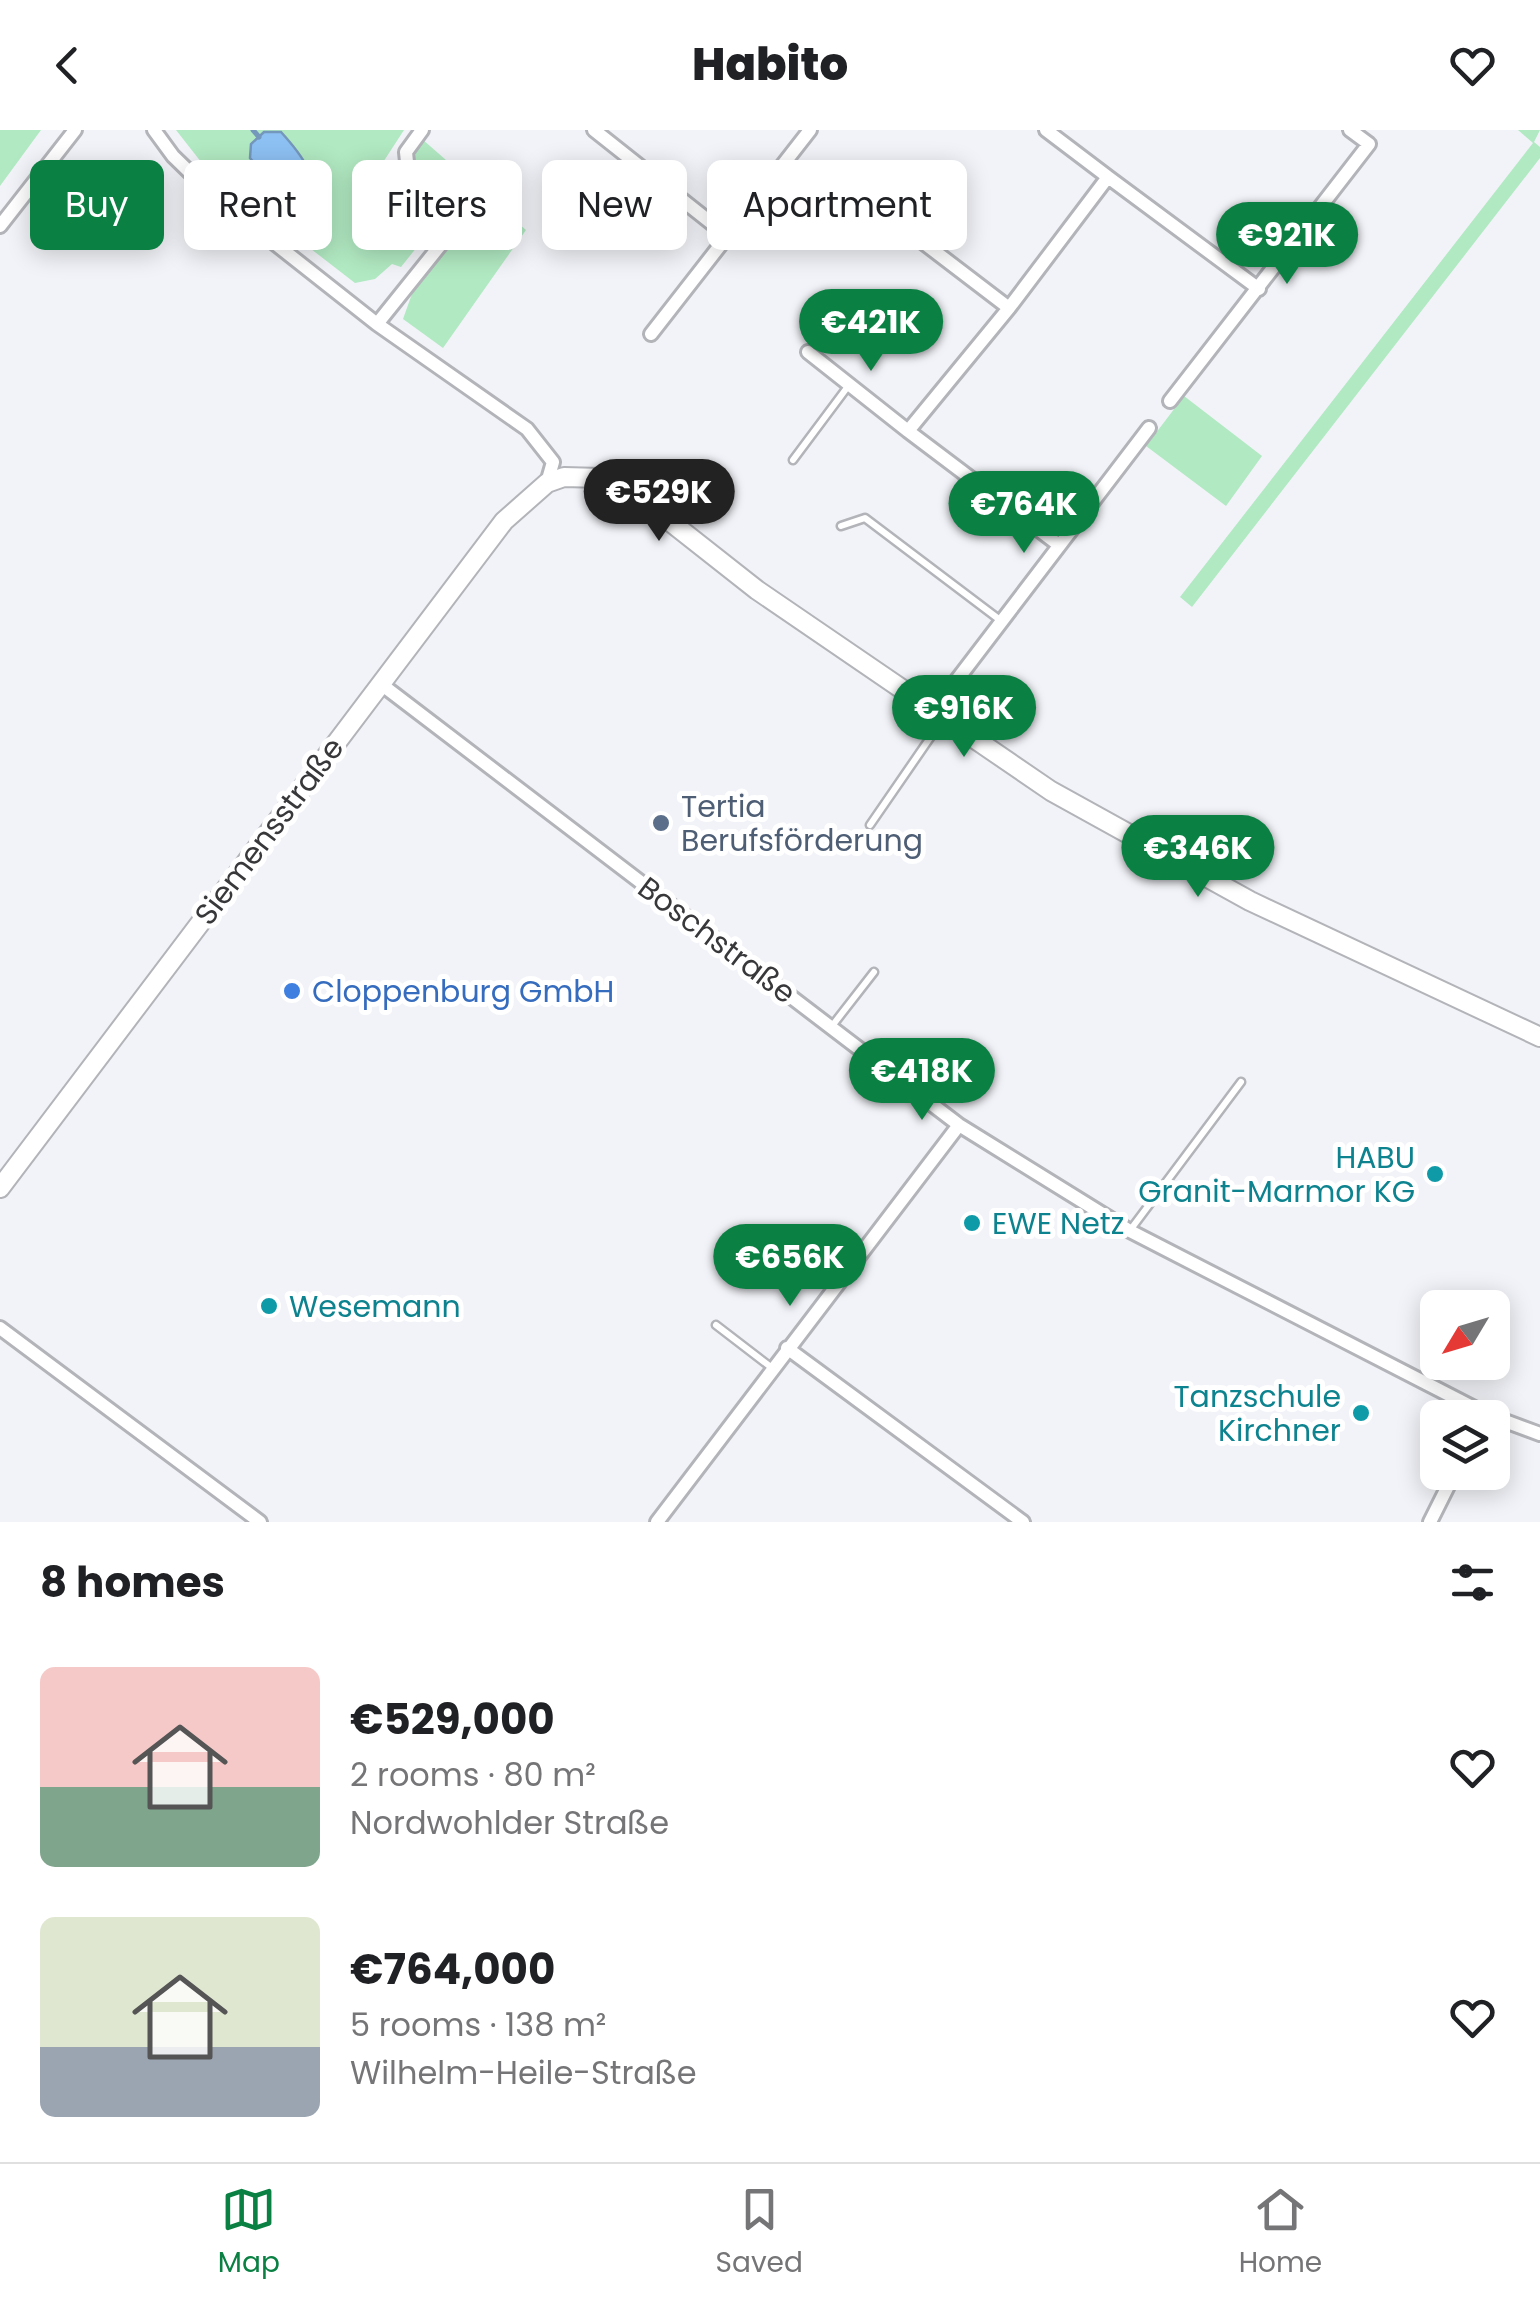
<!DOCTYPE html>
<html lang="en">
<head>
<meta charset="utf-8">
<style>
	body { margin:0; font-family:Poppins,sans-serif; background:#f6f6f6; color:#202124; height:100vh; display:flex; flex-direction:column; font-size:38px; white-space:nowrap }
	* { box-sizing:border-box; margin:0 }
	p { font-size:32px; color:#757577 }
	.icon { flex:none; width:55px; height:55px; fill:none; stroke:currentColor; stroke-width:2; stroke-linecap:round; stroke-linejoin:round }
	.map { position:relative; height:1392px; overflow:hidden }
	.panel { display:flex; flex-direction:column; background:#fff; flex:1 }
	.panel>* { flex:none }
	.hud { position:absolute; left:30px; top:30px; width:1000px; height:90px; display:flex; gap:20px }
	.needle { width:65px; rotate:232deg }
	.tools { position:absolute; left:1420px; top:1160px; display:grid; gap:20px }
	.tools a { display:grid; place-items:center; width:90px; height:90px; border-radius:15px; background:#fff; box-shadow:0 5px 25px #0003; font-size:50px }
	.price { position:absolute; translate:-50% -85px; padding:0 22px; border-radius:35px; background:#0b8043; color:#fff; font-size:32px; line-height:65px; filter:drop-shadow(0 2px 5px #0008) }
	.price::after { content:''; position:absolute; left:50%; top:60px; width:30px; height:22px; margin-left:-15px; background:inherit; clip-path:polygon(0 0,100% 0,50% 100%) }
	.price.active { background:#222; color:#fff }
	ul { padding:0; list-style:none }
	li { display:flex; align-items:center; gap:30px; height:250px; padding:0 40px }
	li span { display:grid; place-items:center; flex:none; width:280px; height:200px; border-radius:15px; color:#555 }
	li>.icon { margin-inline-start:auto }
	span .icon { width:120px; height:120px; fill:#fffc; stroke-width:1 }
	li b { font-size:42px }
	h2 { display:flex; justify-content:space-between; align-items:center; height:120px; padding:0 40px; font-size:42px }
	.tag { padding:0 35px; border-radius:15px; background:#fff; box-shadow:0 5px 25px #0003; font-size:35px; line-height:90px }
	.tag.active { background:#0b8043; color:#fff }
	header { display:flex; justify-content:space-between; align-items:center; height:130px; padding:0 40px; background:#fff; font-size:45px; font-weight:800 }
	.dock { display:flex; justify-content:space-around; align-items:center; height:140px; border-top:2px solid #e0e0e0; background:#fff; font-size:28px; color:#757577 }
	.dock a { display:grid; justify-items:center; gap:5px }
	.dock .active { color:#0b8043 }
	.map>svg:first-child { display:block }
</style>
</head>
<body>
<header><svg class="icon" aria-label="back" viewBox="0 0 24 24"><path d="M15 5l-7 7 7 7"/></svg>Habito<svg class="icon" aria-label="heart" viewBox="0 0 24 24"><path d="M12 20l-8-8c-3-5 5-10 8-4 3-6 11-1 8 4z"/></svg></header>
<div class="map">
<svg width="1540" height="1392" viewBox="0 0 1540 1392">
	<rect width="100%" height="100%" fill="#f2f3f8"/>
	<!-- green -->
	<path fill="#b1e9c2" fill-rule="evenodd" d="M 0,0 L 41,0 L 0,56 Z
		M 176,0 L 404,0 L 378,40 L 427,88 L 429,102 L 401,137 L 392,134 L 375,149 L 355,153 L 205,37 ZM 252,14 L 306,76 C 282,62 249,45 252,14 Z
		M 1518,0 L 1540,0 L 1534,12 L 1540,17 L 1540,28 L 1192,477 L 1180,467 L 1533,13 Z
		M 422,9 L 526,100 L 443,218 L 403,189 L 413,161 L 454,105 L 456,89 L 423,52 L 412,30 Z
		M 1184,266 L 1262,326 L 1226,376 L 1146,316 Z"/>
	<!-- water -->
	<path fill="#8dc0f3" stroke="#7497bc" stroke-width="2.5" d="M 264,2 L 281,2 C 300,23 322,48 306,77 L 271,53 L 250,28 L 251,14 Z"/>
	<g fill="none" stroke-linecap="round" stroke-linejoin="round">
		<!-- stream -->
		<path stroke="#7497bc" stroke-width="5" d="M 253,0 L 259,7"/>
		<!-- lane casing -->
		<g stroke="#b3b4b9" stroke-width="11">
			<path id="lane" d="M 793,330 L 849,255
				M 841,396 L 865,388 L 1000,490
				M 870,695 L 943,589
				M 832,896 L 874,842
				M 1131,1099 L 1241,952
				M 716,1195 L 772,1238"/>
		</g>
		<!-- street casing -->
		<g stroke="#b3b4b9" stroke-width="18">
			<path id="street" d="M 154,0 L 173,26 L 211,63 L 377,194 L 527,299 L 553,332 L 547,353
				M 594,0 L 729,107
				M 1046,0 L 1108,47 L 1009,178 L 908,301 L 1059,415
				M 1108,47 L 1259,159
				M 882,81 L 1009,178
				M 0,96 L 75,0
				M 377,194 L 446,108 L 446,91 L 408,42 L 406,22 L 422,0
				M 651,204 L 810,0
				M 808,222 L 908,301
				M 1170,271 L 1369,14 L 1350,0
				M 381,554 L 959,995 L 1130,1101 L 1486,1284 L 1540,1304
				M 934,580 L 1149,298
				M 0,1198 L 260,1392
				M 787,1218 L 1023,1392
				M 657,1392 L 959,995
				M 1430,1392 L 1455,1342"/>
		</g>
		<!-- secondary casing -->
		<g stroke="#b3b4b9" stroke-width="22">
			<path id="secondary" d="M 0,1058 L 504,391 L 547,353 L 564,347 L 601,348 L 630,360 L 757,460 L 1051,661 L 1250,771 L 1540,907"/>
		</g>
		<!-- lane -->
		<use href="#lane" stroke="#fff" stroke-width="6"/>
		<!-- street -->
		<use href="#street" stroke="#fff" stroke-width="12"/>
		<!-- secondary -->
		<use href="#secondary" stroke="#fff" stroke-width="18"/>
	</g>
	<!-- markers -->
	<circle fill="#5c6f8a" stroke="#fff" stroke-width="4" cx="661" cy="693" r="10"/>
	<circle fill="#3f7fe0" stroke="#fff" stroke-width="4" cx="292" cy="861" r="10"/>
	<g fill="#0f9aa8" stroke="#fff" stroke-width="4">
		<circle cx="1435" cy="1044" r="10"/>
		<circle cx="972" cy="1093" r="10"/>
		<circle cx="269" cy="1176" r="10"/>
		<circle cx="1361" cy="1283" r="10"/>
	</g>
	<g text-anchor="middle" dominant-baseline="central" stroke-width="10" stroke-linejoin="round" paint-order="stroke">
		<!-- service labels -->
		<g font-size="30" fill="#4e5e75" stroke="#fff" text-anchor="start">
			<text x="681" y="676">Tertia<tspan x="681" dy="34">Berufsförderung</tspan></text>
		</g>
		<!-- street labels -->
		<g font-size="30" fill="#38383b" stroke="#fff">
			<text transform="translate(269 701) rotate(-53)">Siemensstraße</text>
			<text transform="translate(717 810) rotate(37)">Boschstraße</text>
		</g>
		<!-- shop labels -->
		<g font-size="30" fill="#366cbe" stroke="#fff" text-anchor="start">
			<text x="312" y="861">Cloppenburg GmbH</text>
		</g>
		<!-- culture labels -->
		<g font-size="30" fill="#0d838f" stroke="#fff" text-anchor="end">
			<text x="1415" y="1027">HABU<tspan x="1415" dy="34">Granit-Marmor KG</tspan></text>
			<text x="992" y="1093" text-anchor="start">EWE Netz</text>
			<text x="289" y="1176" text-anchor="start">Wesemann</text>
			<text x="1341" y="1266">Tanzschule<tspan x="1341" dy="34">Kirchner</tspan></text>
		</g>
	</g>
</svg>
<div class="tools">
<a><svg class="needle" viewBox="-14 -14 28 28"><path d="M0-13l5 13h-10z" fill="#e53935"/><path d="M0 13l5-13h-10z" fill="#757577"/></svg></a>
<a><svg class="icon" aria-label="layers" viewBox="0 0 24 24"><path d="M12 4l9 5-9 5-9-5zM3 14l9 5 9-5"/></svg></a>
</div>
<b class="price" style="left:1287px;top:157px">€921K</b>
<b class="price" style="left:871px;top:244px">€421K</b>
<b class="price active" style="left:659px;top:414px">€529K</b>
<b class="price" style="left:1024px;top:426px">€764K</b>
<b class="price" style="left:964px;top:630px">€916K</b>
<b class="price" style="left:1198px;top:770px">€346K</b>
<b class="price" style="left:922px;top:993px">€418K</b>
<b class="price" style="left:790px;top:1179px">€656K</b>
<div class="hud">
<a class="tag active">Buy</a>
<a class="tag">Rent</a>
<a class="tag">Filters</a>
<a class="tag">New</a>
<a class="tag">Apartment</a>
</div>
</div>
<section class="panel">
<h2>8 homes<svg class="icon" aria-label="filters" viewBox="0 0 24 24"><path d="M4 7h16M4 17h16"/><circle cx="9" cy="7" r="2"/><circle cx="15" cy="17" r="2"/></svg></h2>
<ul>
<li><span style="background:linear-gradient(#f6c9c9 60%,#7fa58c 0)"><svg class="icon" aria-label="home" viewBox="0 0 24 24"><path d="M3 11l9-7 9 7M6 9v11h12V9"/></svg></span><div><b>€529,000</b><p>2 rooms · 80 m²</p><p>Nordwohlder Straße</p></div><svg class="icon" aria-label="heart" viewBox="0 0 24 24"><path d="M12 20l-8-8c-3-5 5-10 8-4 3-6 11-1 8 4z"/></svg></li>
<li><span style="background:linear-gradient(#dfe7d0 65%,#9aa5b1 0)"><svg class="icon" aria-label="home" viewBox="0 0 24 24"><path d="M3 11l9-7 9 7M6 9v11h12V9"/></svg></span><div><b>€764,000</b><p>5 rooms · 138 m²</p><p>Wilhelm-Heile-Straße</p></div><svg class="icon" aria-label="heart" viewBox="0 0 24 24"><path d="M12 20l-8-8c-3-5 5-10 8-4 3-6 11-1 8 4z"/></svg></li>
</ul>
</section>
<nav class="dock">
<a class="active"><svg class="icon" aria-label="map" viewBox="0 0 24 24"><path d="M3 6l6-2 6 2 6-2v14l-6 2-6-2-6 2zM9 4v14M15 6v14"/></svg>Map</a>
<a><svg class="icon" aria-label="saved" viewBox="0 0 24 24"><path d="M7 4h10v16l-5-4-5 4z"/></svg>Saved</a>
<a><svg class="icon" aria-label="home" viewBox="0 0 24 24"><path d="M3 11l9-7 9 7M6 9v11h12V9"/></svg>Home</a>
</nav>
</body>
</html>
